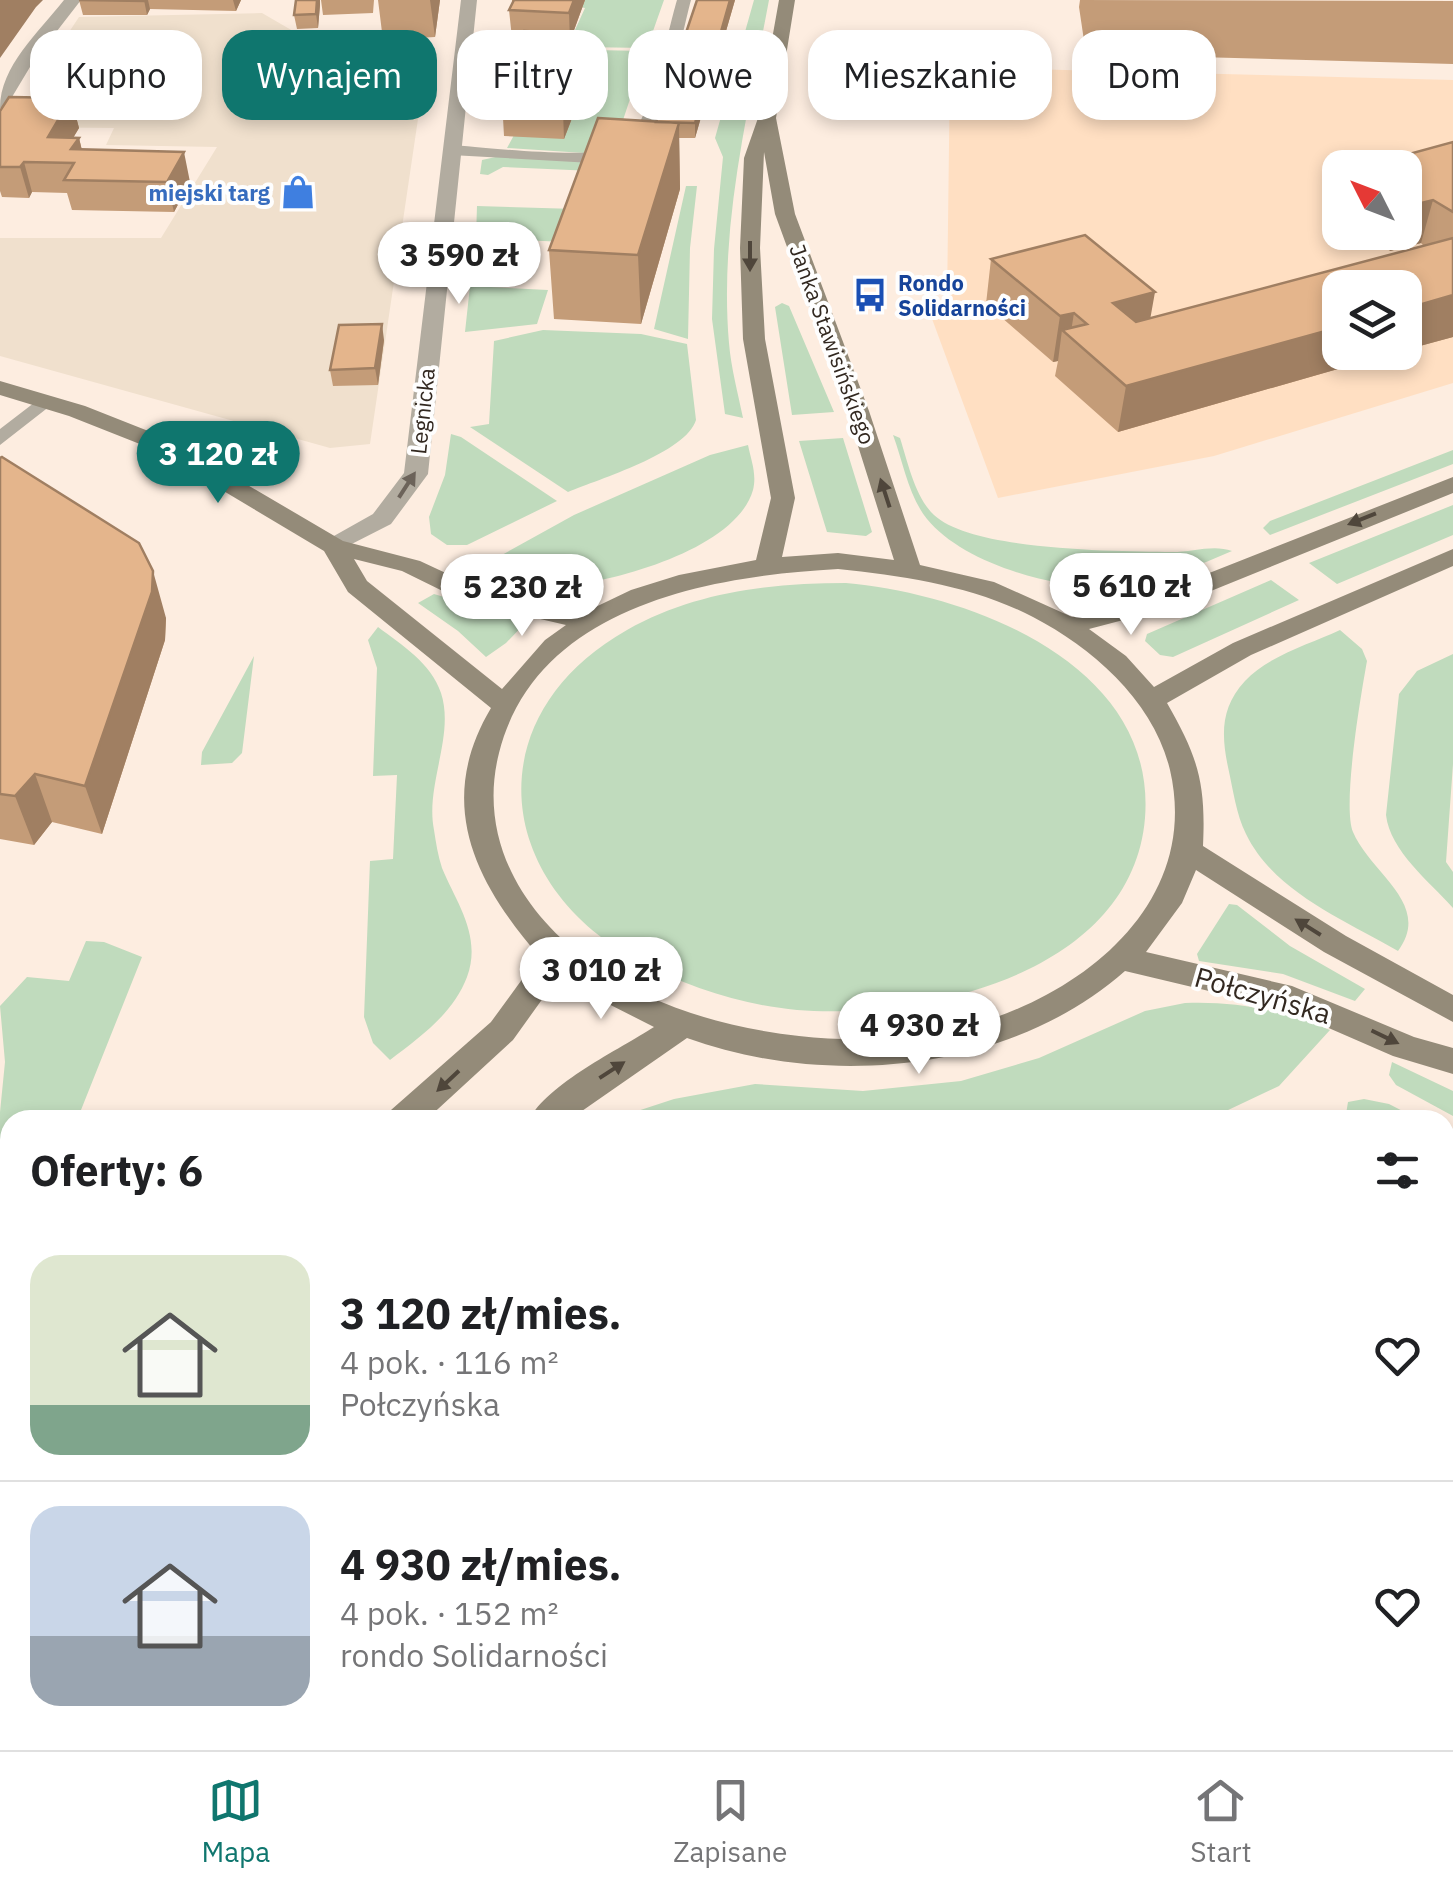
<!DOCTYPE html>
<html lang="pl">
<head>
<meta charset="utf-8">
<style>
	body { margin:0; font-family:"IBM Plex Sans",sans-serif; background:#f2f2f2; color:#202124; height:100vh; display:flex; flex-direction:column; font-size:38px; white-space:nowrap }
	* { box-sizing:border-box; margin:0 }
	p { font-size:32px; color:#757577 }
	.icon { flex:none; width:55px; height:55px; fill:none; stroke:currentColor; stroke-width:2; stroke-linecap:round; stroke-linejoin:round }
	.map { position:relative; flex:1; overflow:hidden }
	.side { position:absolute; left:0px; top:1110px; width:1455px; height:640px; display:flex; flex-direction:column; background:#fff; border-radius:30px 30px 0 0; box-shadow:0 5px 15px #0003 }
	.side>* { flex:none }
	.banner { position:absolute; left:30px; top:30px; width:1395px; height:90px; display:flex; gap:20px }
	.needle { width:65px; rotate:312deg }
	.tools { position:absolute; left:1322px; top:150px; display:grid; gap:20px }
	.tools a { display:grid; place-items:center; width:100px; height:100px; border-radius:20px; background:#fff; box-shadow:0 5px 15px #0003; font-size:50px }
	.price { position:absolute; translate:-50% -85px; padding:0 22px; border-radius:35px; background:#fff; color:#222; font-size:32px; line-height:65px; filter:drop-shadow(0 2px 5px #0008) }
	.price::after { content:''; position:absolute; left:50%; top:60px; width:30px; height:22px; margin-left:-15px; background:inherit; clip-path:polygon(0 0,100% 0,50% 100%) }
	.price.active { background:#0f766e; color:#fff }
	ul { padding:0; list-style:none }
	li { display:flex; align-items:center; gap:30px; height:250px; padding:0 30px }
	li+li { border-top:2px solid #e0e0e0 }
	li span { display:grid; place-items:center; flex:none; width:280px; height:200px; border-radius:30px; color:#555 }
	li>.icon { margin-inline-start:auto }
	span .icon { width:120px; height:120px; fill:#fffc; stroke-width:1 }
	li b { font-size:42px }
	h2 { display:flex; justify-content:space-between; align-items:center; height:120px; padding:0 30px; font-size:42px }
	.tag { padding:0 35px; border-radius:30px; background:#fff; box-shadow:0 5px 15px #0003; font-size:35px; line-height:90px }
	.tag.active { background:#0f766e; color:#fff }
	.tab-bar { display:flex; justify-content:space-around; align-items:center; height:140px; border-top:2px solid #e0e0e0; background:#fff; font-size:28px; color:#757577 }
	.tab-bar a { display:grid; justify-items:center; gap:5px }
	.tab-bar .active { color:#0f766e }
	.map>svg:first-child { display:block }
</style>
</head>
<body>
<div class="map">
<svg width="1453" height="1750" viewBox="0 0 1453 1750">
	<rect width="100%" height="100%" fill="#fdede0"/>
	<!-- commercial -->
	<path fill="#f0e0cd" d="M 262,13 L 293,31 L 317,30 L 314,46 L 296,48 L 298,60 L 427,58 L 370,444 L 330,448 L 0,356 L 0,238 L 161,238 L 217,147 L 106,145 L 114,128 L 17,127 L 38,79 L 79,17 Z"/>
	<!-- built -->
	<path fill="#ffdfc2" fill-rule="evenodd" d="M 950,67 L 1453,80 L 1453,383 L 1214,456 L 998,498 L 931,316 L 947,303 ZM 1340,168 L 1405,168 L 1405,232 L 1340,232 ZM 1340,288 L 1405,288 L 1405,352 L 1340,352 Z"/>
	<!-- green -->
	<path fill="#c0dbbd" d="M 583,0 L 664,0 L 647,48 L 516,46 L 518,41 L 570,41 L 585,8 L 580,7 Z
		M 754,0 L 769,0 C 748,113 719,227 729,343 C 731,368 738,393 743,418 L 725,414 L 712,319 L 714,249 L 723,157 L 715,138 Z
		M 539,49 L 646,51 L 615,144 L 584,153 L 507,148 L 513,137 Z
		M 500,156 L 597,162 L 593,171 L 503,167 L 488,175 L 480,174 L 482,160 Z
		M 686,186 L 697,186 L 690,248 L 688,339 L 654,329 Z
		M 477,206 L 576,209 L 566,242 L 476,238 Z
		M 470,286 L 548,290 L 537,324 L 465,332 Z
		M 782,303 L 789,306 L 834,412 L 792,415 L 775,307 Z
		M 543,330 L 641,334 L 687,344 L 696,420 C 686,453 599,479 568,492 L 470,427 L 489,424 L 494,341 Z
		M 451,434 L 461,437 L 557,501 L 467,545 L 447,545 L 431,534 L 429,517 L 445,475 Z
		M 893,435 L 900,438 C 908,463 915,497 934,515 C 972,551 1117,551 1172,552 C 1192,552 1214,544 1232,551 C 1199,565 1167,579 1131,585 C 1072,595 966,567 927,519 C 909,497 903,462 893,435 Z
		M 843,438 L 872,532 L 866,536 L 827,532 L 799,441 Z
		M 748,445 C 751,460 757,474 753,490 C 736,550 611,583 555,587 C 525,589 494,586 464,576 L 574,515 L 710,455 Z
		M 1453,450 L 1453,464 L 1270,535 L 1263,528 L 1270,521 Z
		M 1453,505 L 1453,535 L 1337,584 L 1309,563 Z
		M 1271,580 L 1299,600 L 1173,657 L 1160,655 L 1145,641 L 1147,634 Z
		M 846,583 C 970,594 1157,664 1145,818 C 1132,974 923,1020 797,1010 C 742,1005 687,987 638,961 C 492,882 477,715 627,630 C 694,592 770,583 846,583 Z
		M 434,594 L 477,607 L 527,613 L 531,617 L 506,643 L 486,657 L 458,631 L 418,603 Z
		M 378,627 C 402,645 431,663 441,693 C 455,736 425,785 434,830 C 436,843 438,856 442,868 C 457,904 482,936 467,977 C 453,1014 420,1037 390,1060 L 373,1043 L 364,1017 L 370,861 L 393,859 L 397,775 L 373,776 L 377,668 L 368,640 Z
		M 1340,630 L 1362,649 L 1367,661 C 1361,694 1342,805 1353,832 C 1370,873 1433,904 1398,951 C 1345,920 1274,892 1246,834 C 1236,814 1233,789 1228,767 C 1221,734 1221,707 1245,681 C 1268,656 1310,644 1340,630 Z
		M 1453,654 L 1453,764 L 1446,862 L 1453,872 L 1453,908 C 1430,882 1390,851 1386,815 L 1399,694 L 1417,671 Z
		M 254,656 L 242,753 L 232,763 L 201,765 L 202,752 Z
		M 1229,904 L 1237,905 L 1290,946 L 1365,989 L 1355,1001 L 1283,974 L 1199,961 L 1197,954 Z
		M 86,941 L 104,942 L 142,957 L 77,1120 L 10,1120 L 10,1337 L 0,1350 L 0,1112 L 5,1062 L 0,1006 L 27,977 L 69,981 Z
		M 1185,1003 C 1236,1001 1282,1010 1330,1030 L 1279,1086 L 1207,1120 L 610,1120 L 674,1099 L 755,1084 L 863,1091 L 961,1081 L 1039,1058 L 1145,1011 Z
		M 1392,1062 L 1453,1091 L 1453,1116 L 1396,1085 L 1389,1075 Z
		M 1364,1099 L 1389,1104 L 1420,1120 L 1345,1120 L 1348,1102 Z
		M 1445,1134 L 1453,1138 L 1453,1270 L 1445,1267 Z
		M 10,1735 L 10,1740 L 310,1740 L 295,1750 L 0,1750 L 0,1744 Z"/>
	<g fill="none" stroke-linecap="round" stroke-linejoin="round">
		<!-- lane -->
		<path fill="#b2aca0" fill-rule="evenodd" d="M 677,0 L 691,0 C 679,45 667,124 632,155 L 592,163 L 451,155 L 443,150 L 451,145 C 482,147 607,162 626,144 C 650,121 667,34 677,0 Z
			M 43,396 L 50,398 L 50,406 L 0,445 L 0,429 Z
			M 394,1740 L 440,1740 L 436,1750 L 390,1750 Z
			M 874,1740 L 911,1740 L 907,1750 L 870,1750 Z
			M 930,1740 L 980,1740 L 984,1750 L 934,1750 Z"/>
		<!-- street -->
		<path fill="#b2aca0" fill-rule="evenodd" d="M 64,0 L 81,0 L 33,62 L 6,107 L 0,108 C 0,66 39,32 64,0 Z
			M 461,0 L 477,0 L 428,474 L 391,524 L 334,553 L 325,551 L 322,546 L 325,541 L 373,514 L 404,473 Z"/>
		<!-- secondary -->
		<path fill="#948b79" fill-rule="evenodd" d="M 779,0 L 795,0 L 776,118 L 795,214 L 869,411 L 920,565 L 994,582 L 1072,617 L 1151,596 L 1453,477 L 1453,493 L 1169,608 L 1089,629 L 1126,656 L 1154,687 L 1233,643 L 1453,549 L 1453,566 L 1251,655 L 1167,703 C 1198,757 1206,783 1203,846 L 1346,936 L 1453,995 L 1453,1022 L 1324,952 L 1196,870 L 1182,903 L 1146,952 L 1292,986 L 1414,1037 L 1453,1048 L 1453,1074 L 1393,1056 L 1285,1009 L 1125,971 C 1011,1072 828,1089 687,1038 L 569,1120 L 529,1120 C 547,1084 620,1049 654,1027 L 587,993 L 561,973 L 513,1040 L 426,1120 L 386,1120 L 391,1110 L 491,1022 L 539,956 C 474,881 435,802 491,708 L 348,592 L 324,551 L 155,450 L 69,416 L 0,395 L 0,381 L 85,406 L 171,440 L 343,541 L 420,561 L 480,589 L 583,613 L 631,590 L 679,575 L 756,560 L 771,498 L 743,339 L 740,248 L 744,158 L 758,118 ZM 764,152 L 775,214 L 847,411 L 894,560 L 838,553 L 782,557 L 795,498 L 765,339 L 760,248 ZM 354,559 L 402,571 L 463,601 L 566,625 L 545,640 L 502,689 L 367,581 ZM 838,569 C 905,576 973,586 1033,617 C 1093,648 1154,702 1170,770 C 1201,904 1081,997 964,1027 C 910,1040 854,1042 799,1036 C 722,1027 649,1006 586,959 C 520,910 478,836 499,753 C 536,606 710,576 838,569 Z
			M 10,1435 L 10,1476 L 0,1480 L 0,1439 Z
			M 10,1558 L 10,1603 L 0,1607 L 0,1562 Z"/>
	</g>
	<!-- wall -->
	<path fill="#c49c78" d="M 79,0 L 241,0 L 236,11 L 150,9 L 147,15 L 83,15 Z
		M 321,0 L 374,0 L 373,13 L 323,15 Z
		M 378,0 L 440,0 L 435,37 L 383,40 Z
		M 512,0 L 585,0 L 573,33 L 587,62 L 578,86 L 579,100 L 564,139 L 504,136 L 501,82 L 518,51 L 517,46 L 520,39 L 512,38 L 509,10 L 512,5 Z
		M 697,0 L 735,0 L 695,138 L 679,138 L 680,189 L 641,324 L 554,319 L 549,250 L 656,121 Z
		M 1080,0 L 1453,1 L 1453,64 L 1086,54 L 1079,7 Z
		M 320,5 L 318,28 L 297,29 L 294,15 Z
		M 71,98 L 79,128 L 73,138 L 79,138 L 82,150 L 190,182 L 174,212 L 72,210 L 67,193 L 32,192 L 29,198 L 2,197 L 0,191 L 0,111 Z
		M 1453,142 L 1453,337 L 1405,350 L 1405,288 L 1340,352 L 1397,352 L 1118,432 L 1055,376 L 1058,361 L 1053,362 L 986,304 L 991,259 L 1150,318 L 1424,246 L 1421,243 L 1390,251 L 1363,232 L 1405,232 Z
		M 1340,197 L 1340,217 L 1336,214 Z
		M 384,340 L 378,385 L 333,386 L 330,370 Z
		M 0,458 L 166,618 L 165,640 L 102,834 L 52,822 L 34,845 L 0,839 Z
		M 1453,1381 L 1453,1750 L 1335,1750 L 1338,1740 L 1445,1740 L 1445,1406 Z"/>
	<!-- shaded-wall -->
	<path fill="#a07f62" d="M 0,0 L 43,0 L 36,7 L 0,58 Z
		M 144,0 L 148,0 L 150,9 L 147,15 Z
		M 233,0 L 241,0 L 236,11 Z
		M 317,0 L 320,0 L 320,5 L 318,28 L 316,14 Z
		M 430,0 L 440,0 L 435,37 Z
		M 574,0 L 585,0 L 570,41 L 569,13 Z
		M 730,0 L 735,0 L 695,138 L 695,123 Z
		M 586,34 L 587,62 L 578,86 L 579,100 L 564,139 L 563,110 L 571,71 Z
		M 71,98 L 79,128 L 58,163 L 48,137 Z
		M 679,123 L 680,189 L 641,324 L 638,255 Z
		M 79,138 L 86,168 L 71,149 Z
		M 184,152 L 190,182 L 174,212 L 167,182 Z
		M 24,162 L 32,192 L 29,198 L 20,167 Z
		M 1433,200 L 1421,243 L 1390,251 L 1395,232 L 1405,232 L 1405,207 Z
		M 1155,292 L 1147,337 L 1113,303 Z
		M 1453,295 L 1453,337 L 1405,350 L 1405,309 Z
		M 1074,313 L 1070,338 L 1062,330 L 1058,361 L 1053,362 L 1060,316 Z
		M 382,324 L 384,340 L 378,385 L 375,368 Z
		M 1340,327 L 1340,352 L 1397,352 L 1118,432 L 1126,386 Z
		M 153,571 L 166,618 L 165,640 L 102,834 L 85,786 Z
		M 35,774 L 52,822 L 34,845 L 15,796 Z
		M 760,1740 L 767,1740 L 762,1750 L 755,1750 Z"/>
	<!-- building -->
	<path fill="#e4b58c" stroke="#a07f62" stroke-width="2.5" d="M 79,0 L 144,0 L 144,1 Z
		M 296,0 L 317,0 L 316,14 L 294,15 Z
		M 514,0 L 574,0 L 569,13 L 509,10 Z
		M 697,0 L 730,0 L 695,123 L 656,122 Z
		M 524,31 L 586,34 L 571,71 L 577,71 L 563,110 L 501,107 L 512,83 L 501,82 L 515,51 L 520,51 L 522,46 L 517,46 Z
		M 9,97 L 71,98 L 48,137 L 79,138 L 71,149 L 184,152 L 167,182 L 64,180 L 74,163 L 24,162 L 20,167 L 0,167 L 0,111 Z
		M 598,118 L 679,123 L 638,255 L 549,250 Z
		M 1453,142 L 1453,212 L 1433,200 L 1405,207 L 1405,168 L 1358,168 Z
		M 1085,235 L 1155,292 L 1113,303 L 1136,322 L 1453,238 L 1453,295 L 1405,309 L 1405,288 L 1340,288 L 1340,327 L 1126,386 L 1062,330 L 1087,324 L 1074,313 L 1060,316 L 991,259 Z
		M 382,324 L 375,368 L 330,370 L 339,325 Z
		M 2,457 L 139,543 L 153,571 L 152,592 L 85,786 L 35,774 L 15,796 L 0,794 L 0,458 Z
		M 1453,1414 L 1453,1750 L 1415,1750 L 1396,1740 L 1445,1740 L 1445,1440 Z
		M 637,1740 L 760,1740 L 755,1750 L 632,1750 Z"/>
	<!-- one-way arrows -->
	<defs><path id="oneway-solid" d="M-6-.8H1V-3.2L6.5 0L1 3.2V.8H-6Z" transform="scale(2.5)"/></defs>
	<g fill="#4f463b">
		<use href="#oneway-solid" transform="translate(750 256) rotate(90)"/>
		<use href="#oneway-solid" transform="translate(885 493) rotate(-108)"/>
		<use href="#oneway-solid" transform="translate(1362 519) rotate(158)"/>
		<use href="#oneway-solid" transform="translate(1308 927) rotate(-148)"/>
		<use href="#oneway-solid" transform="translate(1385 1037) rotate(26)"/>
		<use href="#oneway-solid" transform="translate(612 1070) rotate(-33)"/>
		<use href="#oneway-solid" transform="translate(448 1081) rotate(137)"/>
	</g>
	<use fill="#6c635a" href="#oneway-solid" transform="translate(407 485) rotate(-57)"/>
	<!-- icons -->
	<defs>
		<g id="shop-bare" transform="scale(2.7)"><path d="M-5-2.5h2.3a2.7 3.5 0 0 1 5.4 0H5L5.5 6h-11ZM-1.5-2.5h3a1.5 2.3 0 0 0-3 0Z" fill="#3f7fe0" stroke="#fefefe" stroke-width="2.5" paint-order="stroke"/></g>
		<g id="bus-bare" transform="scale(2.7)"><path d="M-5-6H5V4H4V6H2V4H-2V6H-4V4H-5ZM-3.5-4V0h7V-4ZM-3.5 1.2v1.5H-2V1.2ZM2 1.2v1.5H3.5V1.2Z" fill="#1a4fb4" stroke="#fefefe" stroke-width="2.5" paint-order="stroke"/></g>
	</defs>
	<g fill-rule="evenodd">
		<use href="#shop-bare" x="298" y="192"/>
		<use href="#bus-bare" x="870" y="295"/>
	</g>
	<g text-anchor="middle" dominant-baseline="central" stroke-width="8" stroke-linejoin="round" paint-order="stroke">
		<!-- far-shop labels -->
		<g font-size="22" font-weight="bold" fill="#366cbe" stroke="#fefefe" text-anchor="end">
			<text x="270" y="192">miejski targ</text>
		</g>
		<!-- far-transit labels -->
		<g font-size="22" font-weight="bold" fill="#164399" stroke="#fefefe" text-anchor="start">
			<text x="898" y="282">Rondo<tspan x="898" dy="25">Solidarności</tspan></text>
		</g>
		<!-- far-street labels -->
		<g font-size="22" fill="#322820" stroke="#fefefe">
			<text transform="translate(833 344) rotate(70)">Janka Stawisińskiego</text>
			<text transform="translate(422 411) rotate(-84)">Legnicka</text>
		</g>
		<!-- street labels -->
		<g font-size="28" fill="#322820" stroke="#fefefe">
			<text transform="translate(1263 995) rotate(16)">Połczyńska</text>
		</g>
	</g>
</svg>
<div class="tools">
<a><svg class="needle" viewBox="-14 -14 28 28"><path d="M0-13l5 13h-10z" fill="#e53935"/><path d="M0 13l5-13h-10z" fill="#757577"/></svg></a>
<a><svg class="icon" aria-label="layers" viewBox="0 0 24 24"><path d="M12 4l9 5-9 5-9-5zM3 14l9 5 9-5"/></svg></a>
</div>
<b class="price" style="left:459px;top:307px">3 590 zł</b>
<b class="price active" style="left:218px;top:506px">3 120 zł</b>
<b class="price" style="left:1131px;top:638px">5 610 zł</b>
<b class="price" style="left:522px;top:639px">5 230 zł</b>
<b class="price" style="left:601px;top:1022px">3 010 zł</b>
<b class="price" style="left:919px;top:1077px">4 930 zł</b>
<div class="banner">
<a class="tag">Kupno</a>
<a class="tag active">Wynajem</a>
<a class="tag">Filtry</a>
<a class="tag">Nowe</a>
<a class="tag">Mieszkanie</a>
<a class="tag">Dom</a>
</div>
<section class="side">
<h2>Oferty: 6<svg class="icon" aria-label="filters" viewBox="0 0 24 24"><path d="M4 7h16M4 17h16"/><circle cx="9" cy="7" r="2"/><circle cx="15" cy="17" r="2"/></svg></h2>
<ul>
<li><span style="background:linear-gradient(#dfe7d0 75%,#7fa58c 0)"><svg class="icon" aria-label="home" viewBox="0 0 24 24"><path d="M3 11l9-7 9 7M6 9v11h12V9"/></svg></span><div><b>3 120 zł/mies.</b><p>4 pok. · 116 m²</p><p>Połczyńska</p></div><svg class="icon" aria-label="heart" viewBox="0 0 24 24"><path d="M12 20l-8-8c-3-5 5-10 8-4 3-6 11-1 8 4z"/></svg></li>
<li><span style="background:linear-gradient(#c9d6e8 65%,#9aa5b1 0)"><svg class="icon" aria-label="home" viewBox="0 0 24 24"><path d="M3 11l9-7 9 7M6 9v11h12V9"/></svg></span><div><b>4 930 zł/mies.</b><p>4 pok. · 152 m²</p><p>rondo Solidarności</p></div><svg class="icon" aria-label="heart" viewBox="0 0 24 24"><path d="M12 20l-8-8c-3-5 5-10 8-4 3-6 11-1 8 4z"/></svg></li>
</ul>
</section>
</div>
<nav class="tab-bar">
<a class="active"><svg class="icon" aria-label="map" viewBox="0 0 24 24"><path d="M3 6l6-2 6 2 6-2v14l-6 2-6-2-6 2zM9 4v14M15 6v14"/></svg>Mapa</a>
<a><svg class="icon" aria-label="saved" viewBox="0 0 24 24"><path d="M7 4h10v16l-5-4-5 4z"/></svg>Zapisane</a>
<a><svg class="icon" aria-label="home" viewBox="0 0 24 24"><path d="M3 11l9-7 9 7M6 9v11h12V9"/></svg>Start</a>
</nav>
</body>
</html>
